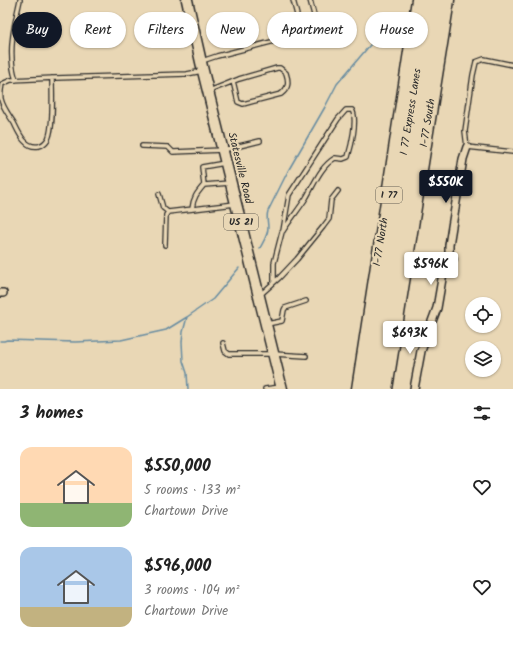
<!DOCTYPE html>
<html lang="en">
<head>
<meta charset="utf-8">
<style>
	body { margin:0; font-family:Kalam,sans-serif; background:#f6f6f6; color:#222; height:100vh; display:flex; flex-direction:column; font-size:15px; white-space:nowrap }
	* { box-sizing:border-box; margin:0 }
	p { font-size:13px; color:#767676 }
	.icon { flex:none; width:22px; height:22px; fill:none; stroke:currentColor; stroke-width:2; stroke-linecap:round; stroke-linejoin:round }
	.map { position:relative; height:389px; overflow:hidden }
	.panel { display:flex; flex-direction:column; background:#fff; flex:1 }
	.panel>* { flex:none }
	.banner { position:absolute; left:12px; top:12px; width:489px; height:36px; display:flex; gap:8px }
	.controls { position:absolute; left:465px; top:297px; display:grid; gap:8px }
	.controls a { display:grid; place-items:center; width:36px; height:36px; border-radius:50%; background:#fff; box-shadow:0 1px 3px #0004; font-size:20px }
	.price { position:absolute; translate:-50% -34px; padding:0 9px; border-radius:4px; background:#fff; color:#222; font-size:13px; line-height:26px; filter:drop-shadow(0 1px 2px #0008) }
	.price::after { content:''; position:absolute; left:50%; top:24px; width:12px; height:9px; margin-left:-6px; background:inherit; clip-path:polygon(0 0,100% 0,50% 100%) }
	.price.on { background:#111827; color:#fff }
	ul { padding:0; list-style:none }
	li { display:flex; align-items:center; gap:12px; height:100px; padding:0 20px }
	li span { display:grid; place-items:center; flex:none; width:112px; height:80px; border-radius:12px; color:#555 }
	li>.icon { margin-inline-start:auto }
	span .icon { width:48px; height:48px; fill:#fffc; stroke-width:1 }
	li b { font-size:17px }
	h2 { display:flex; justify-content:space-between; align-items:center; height:48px; padding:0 20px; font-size:17px }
	.chip { padding:0 14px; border-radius:18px; background:#fff; box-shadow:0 1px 3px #0004; font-size:14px; line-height:36px }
	.chip.on { background:#111827; color:#fff }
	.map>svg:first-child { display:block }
</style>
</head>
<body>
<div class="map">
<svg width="513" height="389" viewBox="0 0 513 389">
	<rect width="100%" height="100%" fill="#e9d7b5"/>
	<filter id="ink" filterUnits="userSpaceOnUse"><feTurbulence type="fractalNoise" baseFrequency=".025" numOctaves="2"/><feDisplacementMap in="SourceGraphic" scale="8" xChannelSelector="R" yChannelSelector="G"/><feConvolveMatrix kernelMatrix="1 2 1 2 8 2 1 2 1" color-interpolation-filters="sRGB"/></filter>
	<g filter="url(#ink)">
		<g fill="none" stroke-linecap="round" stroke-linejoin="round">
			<!-- stream -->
			<path stroke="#678ca1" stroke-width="1.5" d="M 260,248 C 263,242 268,235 268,228 C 268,222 266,217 268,211 L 288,171 L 325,107 L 337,84 L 370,45 L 378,38 L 386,26 L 398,16
				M 187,317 L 183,332 L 182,342 L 183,361 L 187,373 L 188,389
				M 0,341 L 4,341 L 7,340 L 75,342 L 121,340 L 166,330 L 187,317 L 213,299 L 239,268"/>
			<!-- service casing -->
			<g stroke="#2b2b2b" stroke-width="6">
				<path id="service" d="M 293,0 L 301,30
					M 202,61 L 217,56 L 298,35 L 314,15 L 310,0
					M 513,65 L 484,59 L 476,62 L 473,75 L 465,131 L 467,147 L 513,152
					M 52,78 C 52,92 54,127 48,139 C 46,142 43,145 39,146 C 25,149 19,133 14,123 C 9,115 3,108 1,99 C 0,94 1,89 2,84 L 11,80 L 55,78 L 187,74 L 202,71
					M 16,80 C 7,54 14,26 20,0
					M 209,91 L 239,79 L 277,68 L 280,68 L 286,73 C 289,82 289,88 281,94 L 243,104 L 238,102 L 233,81
					M 142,146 L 168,147 L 173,152 L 223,150 L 260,141
					M 225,163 L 202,167 L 204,185 L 230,183
					M 159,194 L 163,208 L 168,212
					M 192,209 C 193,198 197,193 204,185
					M 165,245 L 166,215 L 168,212 L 235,204
					M 274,282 L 274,263 L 282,232 L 283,231 C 290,220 299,209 306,198 C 315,183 320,167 335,158 L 343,159 L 348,157 C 351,147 358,119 352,110 L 346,110 L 338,119 L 289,195 L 283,231
					M 260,295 L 279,278 L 297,259 L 323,227 L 329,219 L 331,200 L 338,191
					M 267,324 L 282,321 L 284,310 L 285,308 L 306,301
					M 223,343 L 225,351 L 229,354 L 274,354 L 306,356
					M 265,389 L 281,387"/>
			</g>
			<!-- minor casing -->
			<g stroke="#2b2b2b" stroke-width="10">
				<path id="minor" d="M 0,293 L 3,293
					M 414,389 L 421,351 L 437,308 L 443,273 L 446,266 L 453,259 L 449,252 L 449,245 L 463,159 L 467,147"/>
			</g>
			<!-- primary casing -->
			<g stroke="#2b2b2b" stroke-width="13">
				<path id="primary" d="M 187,0 L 203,71 L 282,389"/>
			</g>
			<!-- motorway casing -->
			<g stroke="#2b2b2b" stroke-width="15">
				<path id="motorway" d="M 358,389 L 418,0
					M 367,389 L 428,0
					M 376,389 L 439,0
					M 386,389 L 448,0"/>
			</g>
			<!-- service -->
			<use href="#service" stroke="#e9d7b5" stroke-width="3.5"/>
			<!-- minor -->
			<use href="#minor" stroke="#e9d7b5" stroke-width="7"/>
			<!-- primary -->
			<use href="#primary" stroke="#e9d7b5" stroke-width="10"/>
			<!-- motorway -->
			<use href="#motorway" stroke="#e9d7b5" stroke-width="12"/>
		</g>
	</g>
	<g text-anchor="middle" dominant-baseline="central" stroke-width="4" stroke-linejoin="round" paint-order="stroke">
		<!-- shield labels -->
		<g fill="#e9d7b5" stroke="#645f54" stroke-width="1">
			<rect x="376" y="187" width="26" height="16" rx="3"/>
			<rect x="224" y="214" width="34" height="16" rx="3"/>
		</g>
		<g font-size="10" font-weight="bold" fill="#2b2b2b">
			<text x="389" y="195">I 77</text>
			<text x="241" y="222">US 21</text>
		</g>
		<!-- street labels -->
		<g font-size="11" fill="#2b2b2b" stroke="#e9d7b5">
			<text transform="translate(411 112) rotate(-81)">I 77 Express Lanes</text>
			<text transform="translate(428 123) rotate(-81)">I-77 South</text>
			<text transform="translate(240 168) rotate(76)">Statesville Road</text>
			<text transform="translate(381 242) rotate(-81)">I-77 North</text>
		</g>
	</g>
</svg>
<div class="controls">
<a><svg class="icon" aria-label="locate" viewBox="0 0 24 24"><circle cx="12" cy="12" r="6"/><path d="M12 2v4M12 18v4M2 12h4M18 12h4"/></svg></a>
<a><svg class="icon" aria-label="layers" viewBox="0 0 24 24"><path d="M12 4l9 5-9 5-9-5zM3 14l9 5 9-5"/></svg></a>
</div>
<b class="price on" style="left:446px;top:204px">$550K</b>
<b class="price" style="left:431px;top:286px">$596K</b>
<b class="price" style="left:410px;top:355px">$693K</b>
<div class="banner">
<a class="chip on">Buy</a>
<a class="chip">Rent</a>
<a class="chip">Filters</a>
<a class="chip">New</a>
<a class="chip">Apartment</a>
<a class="chip">House</a>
</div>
</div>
<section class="panel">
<h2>3 homes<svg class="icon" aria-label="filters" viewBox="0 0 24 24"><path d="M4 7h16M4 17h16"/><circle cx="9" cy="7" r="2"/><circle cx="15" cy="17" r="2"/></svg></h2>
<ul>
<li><span style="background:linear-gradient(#ffd9b3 70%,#8fb573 0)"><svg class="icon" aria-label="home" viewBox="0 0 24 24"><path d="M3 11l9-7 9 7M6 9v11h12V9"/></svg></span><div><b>$550,000</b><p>5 rooms · 133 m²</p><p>Chartown Drive</p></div><svg class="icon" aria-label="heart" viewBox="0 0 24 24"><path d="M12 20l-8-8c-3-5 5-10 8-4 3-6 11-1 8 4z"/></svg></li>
<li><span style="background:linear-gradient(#a9c7e8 75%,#c2b280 0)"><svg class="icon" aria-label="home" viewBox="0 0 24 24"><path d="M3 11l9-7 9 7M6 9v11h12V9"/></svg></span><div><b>$596,000</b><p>3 rooms · 104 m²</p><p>Chartown Drive</p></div><svg class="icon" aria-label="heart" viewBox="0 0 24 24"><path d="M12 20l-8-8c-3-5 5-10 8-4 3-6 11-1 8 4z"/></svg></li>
</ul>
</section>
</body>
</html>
